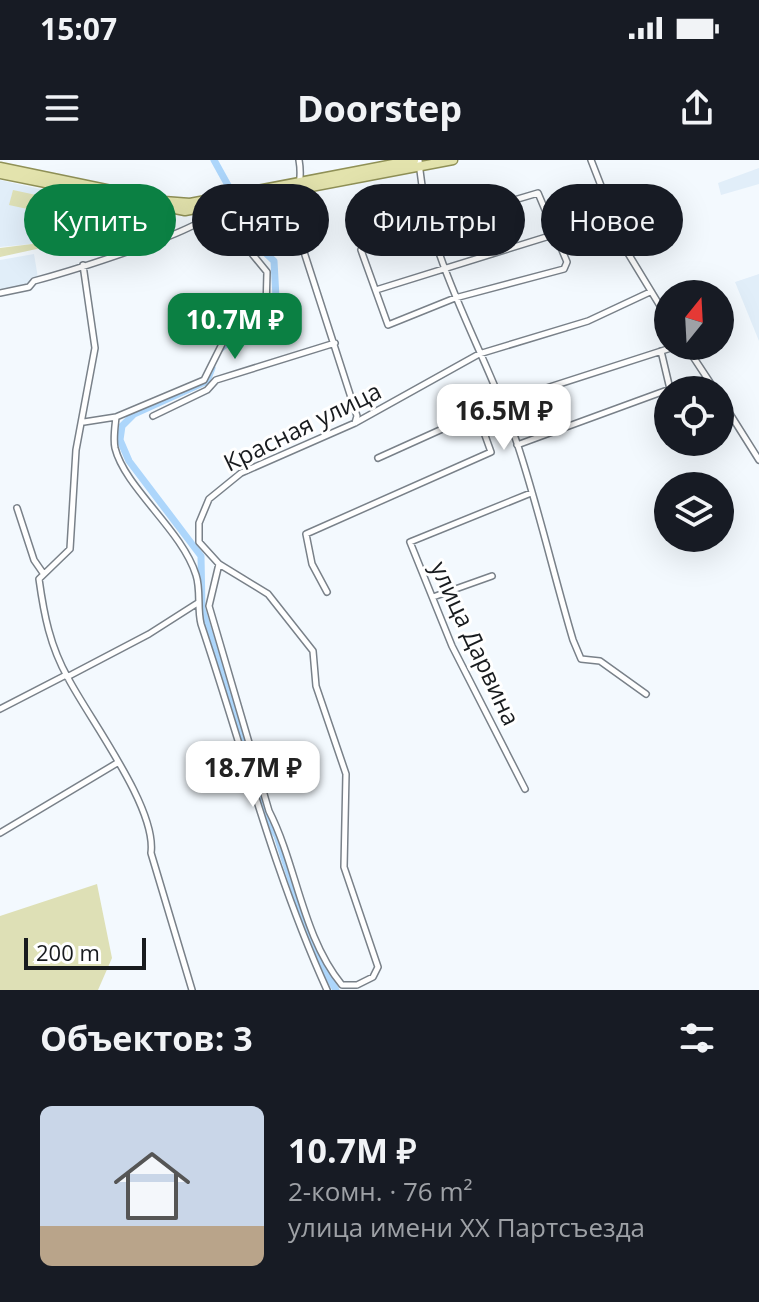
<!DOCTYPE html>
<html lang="ru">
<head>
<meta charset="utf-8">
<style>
	body { margin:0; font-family:"Open Sans",sans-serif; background:#242831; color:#f1f3f6; height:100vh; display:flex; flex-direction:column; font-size:30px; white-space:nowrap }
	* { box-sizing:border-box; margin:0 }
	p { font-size:26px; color:#9ea1a6 }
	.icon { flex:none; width:44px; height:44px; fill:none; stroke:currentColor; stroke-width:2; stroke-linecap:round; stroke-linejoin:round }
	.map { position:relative; height:830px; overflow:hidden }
	.side { display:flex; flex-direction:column; background:#171b24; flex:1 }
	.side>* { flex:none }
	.hud { position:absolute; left:24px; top:24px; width:712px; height:72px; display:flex; gap:16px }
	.needle { width:52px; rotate:18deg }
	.buttons { position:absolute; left:654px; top:120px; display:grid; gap:16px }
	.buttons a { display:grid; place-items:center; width:80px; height:80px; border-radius:50%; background:#171b24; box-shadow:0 8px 32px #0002; font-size:40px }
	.scale { position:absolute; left:24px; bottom:20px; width:122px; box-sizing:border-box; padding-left:8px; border:4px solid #181b1e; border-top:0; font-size:22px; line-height:28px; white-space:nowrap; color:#181b1e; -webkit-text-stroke:6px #fff; paint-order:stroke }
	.price { position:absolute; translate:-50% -68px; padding:0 18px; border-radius:16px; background:#fff; color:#222; font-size:26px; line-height:52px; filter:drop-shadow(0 2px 4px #0008) }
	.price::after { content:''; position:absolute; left:50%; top:48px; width:24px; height:18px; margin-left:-12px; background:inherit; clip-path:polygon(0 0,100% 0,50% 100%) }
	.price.selected { background:#0b8043; color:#fff }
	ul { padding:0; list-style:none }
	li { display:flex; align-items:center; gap:24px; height:200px; padding:0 40px }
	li+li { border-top:2px solid #363941 }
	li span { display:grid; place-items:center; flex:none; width:224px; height:160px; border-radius:12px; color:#555 }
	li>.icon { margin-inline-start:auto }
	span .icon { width:96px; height:96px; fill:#fffc; stroke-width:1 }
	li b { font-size:34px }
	h2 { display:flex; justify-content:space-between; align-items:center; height:96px; padding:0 40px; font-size:34px }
	.chip { padding:0 28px; border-radius:36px; background:#171b24; box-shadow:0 8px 32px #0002; font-size:28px; line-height:72px }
	.chip.selected { background:#0b8043; color:#fff }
	.status { display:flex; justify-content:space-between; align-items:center; height:56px; padding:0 40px; background:#171b24; direction:ltr }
	.status svg { height:22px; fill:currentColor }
	header { display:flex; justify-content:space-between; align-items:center; height:104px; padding:0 40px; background:#171b24; font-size:36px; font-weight:700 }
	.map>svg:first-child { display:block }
</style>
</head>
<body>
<div class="status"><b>15:07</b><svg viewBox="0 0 49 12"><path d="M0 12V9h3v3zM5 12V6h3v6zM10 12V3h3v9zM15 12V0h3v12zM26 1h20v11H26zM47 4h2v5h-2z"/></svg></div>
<header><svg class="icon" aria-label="menu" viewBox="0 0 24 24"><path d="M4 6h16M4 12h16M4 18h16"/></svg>Doorstep<svg class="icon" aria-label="share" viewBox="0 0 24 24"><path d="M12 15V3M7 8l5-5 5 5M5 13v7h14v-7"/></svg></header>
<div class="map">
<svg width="759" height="830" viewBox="0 0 759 830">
	<rect width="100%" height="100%" fill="#f3f9fe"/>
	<!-- built -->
	<path fill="#e1eef9" d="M 759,8 L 759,24 L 721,35 L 718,23 Z
		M 0,20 L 141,52 L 136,77 L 121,83 L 54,71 L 49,63 L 52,38 L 43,76 L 31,84 L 0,87 Z
		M 34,94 L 38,118 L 24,126 L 0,132 L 0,100 Z
		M 759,114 L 759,181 L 735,122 Z"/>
	<!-- green -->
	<path fill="#dee0b6" d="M 13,30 L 50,38 L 46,53 L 9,45 Z
		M 50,69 L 64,83 L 0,97 L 0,88 L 32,84 Z
		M 97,724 L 112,798 L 98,830 L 0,830 L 0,756 Z"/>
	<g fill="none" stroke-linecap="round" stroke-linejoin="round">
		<!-- river -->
		<path stroke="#add6fb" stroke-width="7" d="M 214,0 L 245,56 L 254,82 L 274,101 L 276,138 L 269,151 L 220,189
			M 212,208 L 207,221 L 134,254 L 122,266 L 120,280 L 129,301 L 201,396 L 202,449 L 266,658 L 277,676 L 313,789 L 336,830"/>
		<!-- street casing -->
		<g stroke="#798189" stroke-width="8">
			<path id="street" d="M 299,0 C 304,28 291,37 294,61 L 357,256 L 355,263
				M 419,0 C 427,103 486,190 518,286 C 539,350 554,416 573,480 L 581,499 L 600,501 L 646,534
				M 591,0 L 626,90 L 668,159
				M 213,53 L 227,60 L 236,58 L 244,84 L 267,112 L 266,150 L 223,182 L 204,220 L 116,257 C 115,267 113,279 115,288 C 125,328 182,370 196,415 C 201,430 197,448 201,464 C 242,586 274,714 327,830
				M 396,77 L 361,90 L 388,165 L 455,138 L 564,109 L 567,102 L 538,33 L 430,65
				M 83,105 L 95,188 L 76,290 L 70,389 L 39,419 C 44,455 50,486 68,518 C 90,560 157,648 151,693 L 192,830
				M 376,130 L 556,74
				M 0,133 L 29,127 L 34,121 C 64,113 199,72 213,52
				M 686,186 L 715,230
				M 720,238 L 759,300
				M 153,256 L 207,230 L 216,220 L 335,183
				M 84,262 L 116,257
				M 517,285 L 670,229 L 661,191
				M 378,298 L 500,243 L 677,186
				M 17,348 L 34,400 L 43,413
				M 219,404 L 209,446 L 269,651 C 297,706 302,776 342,825 L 357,825 L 373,817 L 378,807 L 344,707 L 346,614 L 316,526 L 313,491 L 268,434 L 219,404 L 199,382 L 199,363 L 209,339 L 241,313 L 355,263 L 479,194 L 588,161 L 650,132
				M 327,432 L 312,404 L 306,374 L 491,292 L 477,253
				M 433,437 L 492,416
				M 67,517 L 149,474 L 196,444
				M 0,549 L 66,515
				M 525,629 L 452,486 L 410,382 L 531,333
				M 0,673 L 117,603"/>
		</g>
		<!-- primary casing -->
		<g stroke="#909157" stroke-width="11">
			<path id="primary" d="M 0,7 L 164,41 L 190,43 L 414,0
				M 0,14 L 185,51 L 453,0"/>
		</g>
		<!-- street -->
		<use href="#street" stroke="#fff" stroke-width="5"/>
		<!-- primary -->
		<use href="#primary" stroke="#e3e3ad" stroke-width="8"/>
	</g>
	<g text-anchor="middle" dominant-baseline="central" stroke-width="6" stroke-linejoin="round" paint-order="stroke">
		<!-- street labels -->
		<g font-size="24" fill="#181b1e" stroke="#fff">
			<text transform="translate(302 266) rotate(-26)">Красная улица</text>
			<text transform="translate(476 483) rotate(65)">улица Дарвина</text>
		</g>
	</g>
</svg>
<div class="buttons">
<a><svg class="needle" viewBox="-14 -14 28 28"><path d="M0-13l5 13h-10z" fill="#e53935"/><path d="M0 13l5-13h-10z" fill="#9ea1a6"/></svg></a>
<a><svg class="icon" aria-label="locate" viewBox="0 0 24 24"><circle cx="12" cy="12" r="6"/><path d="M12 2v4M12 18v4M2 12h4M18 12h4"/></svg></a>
<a><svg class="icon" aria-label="layers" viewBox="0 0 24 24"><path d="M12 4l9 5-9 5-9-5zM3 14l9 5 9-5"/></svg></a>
</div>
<div class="scale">200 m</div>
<b class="price selected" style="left:235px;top:201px">10.7M ₽</b>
<b class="price" style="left:504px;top:292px">16.5M ₽</b>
<b class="price" style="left:253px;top:649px">18.7M ₽</b>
<div class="hud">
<a class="chip selected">Купить</a>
<a class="chip">Снять</a>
<a class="chip">Фильтры</a>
<a class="chip">Новое</a>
</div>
</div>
<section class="side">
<h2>Объектов: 3<svg class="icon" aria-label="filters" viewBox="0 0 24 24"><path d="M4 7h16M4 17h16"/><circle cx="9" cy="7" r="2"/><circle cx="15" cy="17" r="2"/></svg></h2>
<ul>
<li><span style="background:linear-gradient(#c9d6e8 75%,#b9a48a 0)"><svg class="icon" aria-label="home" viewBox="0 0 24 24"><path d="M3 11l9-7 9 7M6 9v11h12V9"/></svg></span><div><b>10.7M ₽</b><p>2-комн. · 76 m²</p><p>улица имени ХХ Партсъезда</p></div></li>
</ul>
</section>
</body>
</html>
